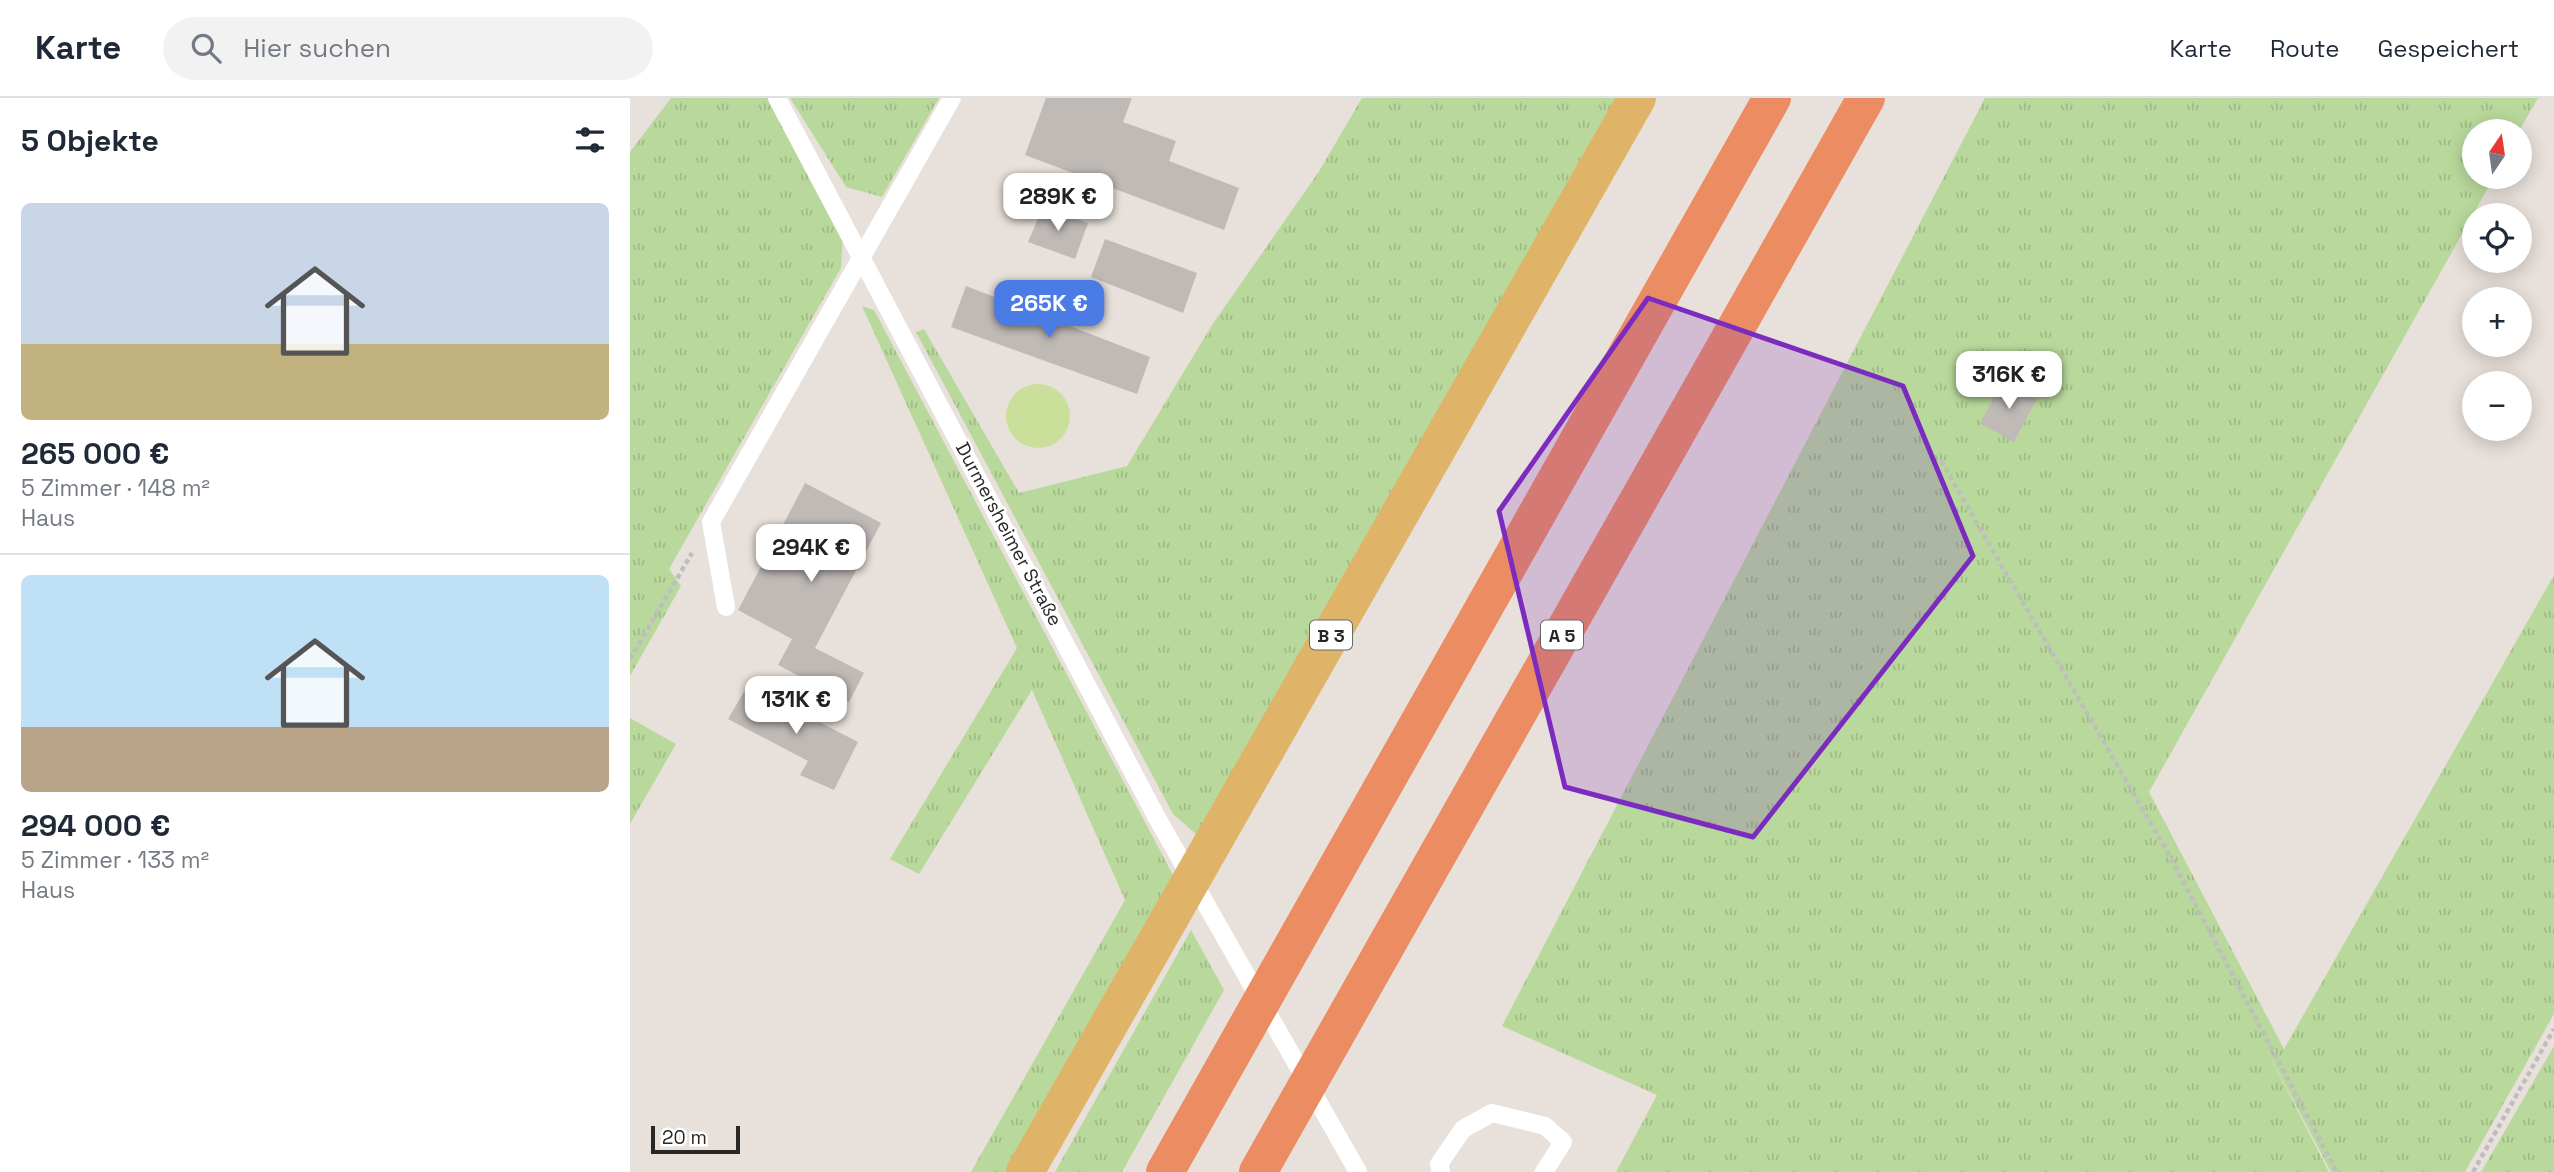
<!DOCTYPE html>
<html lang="de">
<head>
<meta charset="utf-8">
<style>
	body { margin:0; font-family:"Space Grotesk",sans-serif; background:#f2f2f3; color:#1f2937; height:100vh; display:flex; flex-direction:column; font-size:26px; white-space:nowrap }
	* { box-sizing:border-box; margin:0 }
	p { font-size:23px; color:#747a83 }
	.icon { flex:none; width:38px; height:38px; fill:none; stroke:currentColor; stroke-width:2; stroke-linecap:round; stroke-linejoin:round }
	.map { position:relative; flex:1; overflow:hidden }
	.details { display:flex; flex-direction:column; background:#fff; width:630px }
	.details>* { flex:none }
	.needle { width:46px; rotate:13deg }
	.controls { position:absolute; left:1832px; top:21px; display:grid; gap:14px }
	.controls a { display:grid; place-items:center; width:70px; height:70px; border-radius:50%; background:#fff; box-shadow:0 4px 18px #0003; font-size:35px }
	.scale { position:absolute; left:21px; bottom:18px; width:89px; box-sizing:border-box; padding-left:7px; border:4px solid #272727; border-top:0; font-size:19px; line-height:24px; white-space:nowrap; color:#272727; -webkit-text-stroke:5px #fff; paint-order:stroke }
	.price { position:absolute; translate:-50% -60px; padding:0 16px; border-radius:14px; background:#fff; color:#222; font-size:23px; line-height:46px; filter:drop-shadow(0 2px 4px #0008) }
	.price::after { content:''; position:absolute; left:50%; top:42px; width:21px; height:16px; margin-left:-10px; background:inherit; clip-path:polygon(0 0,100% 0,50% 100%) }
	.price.selected { background:#4b7be4; color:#fff }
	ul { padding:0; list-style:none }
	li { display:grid; align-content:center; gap:14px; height:371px; padding:0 21px }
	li+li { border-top:2px solid #e0e1e3 }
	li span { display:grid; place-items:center; height:217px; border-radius:10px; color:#555 }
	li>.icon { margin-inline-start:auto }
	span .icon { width:126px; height:126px; fill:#fffc; stroke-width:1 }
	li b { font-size:30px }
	h2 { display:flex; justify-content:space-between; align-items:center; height:84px; padding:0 21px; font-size:30px }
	header { display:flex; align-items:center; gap:42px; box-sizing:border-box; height:98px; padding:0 35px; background:#fff; border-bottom:2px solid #e0e1e3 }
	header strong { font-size:33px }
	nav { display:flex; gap:38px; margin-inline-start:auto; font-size:24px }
	.search { width:490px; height:63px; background:#f2f2f3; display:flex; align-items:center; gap:18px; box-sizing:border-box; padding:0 24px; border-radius:38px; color:#747a83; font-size:26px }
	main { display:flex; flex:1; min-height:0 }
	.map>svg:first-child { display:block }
</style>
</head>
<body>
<header>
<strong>Karte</strong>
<div class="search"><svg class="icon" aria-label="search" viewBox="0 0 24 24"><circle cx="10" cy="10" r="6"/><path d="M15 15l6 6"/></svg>Hier suchen</div>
<nav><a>Karte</a><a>Route</a><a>Gespeichert</a></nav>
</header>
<main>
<section class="details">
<h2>5 Objekte<svg class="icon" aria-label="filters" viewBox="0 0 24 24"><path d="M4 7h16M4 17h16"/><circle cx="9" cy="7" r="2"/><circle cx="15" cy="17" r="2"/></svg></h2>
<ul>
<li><span style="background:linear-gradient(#c9d6e8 65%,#c2b280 0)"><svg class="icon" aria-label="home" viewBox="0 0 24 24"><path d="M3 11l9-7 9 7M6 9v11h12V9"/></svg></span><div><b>265 000 €</b><p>5 Zimmer · 148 m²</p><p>Haus</p></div></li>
<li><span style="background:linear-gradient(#bfe0f5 70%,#b9a48a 0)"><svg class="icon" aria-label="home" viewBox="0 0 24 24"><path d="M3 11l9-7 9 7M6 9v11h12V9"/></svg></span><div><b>294 000 €</b><p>5 Zimmer · 133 m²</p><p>Haus</p></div></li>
</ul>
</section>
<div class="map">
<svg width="1924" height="1074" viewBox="0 0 1924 1074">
	<defs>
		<pattern id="grass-tufts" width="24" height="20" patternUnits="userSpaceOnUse" patternTransform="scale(1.75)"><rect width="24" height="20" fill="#b9d99c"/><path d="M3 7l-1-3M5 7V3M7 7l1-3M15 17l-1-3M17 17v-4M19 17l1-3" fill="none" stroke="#9fba86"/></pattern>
	</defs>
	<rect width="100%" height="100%" fill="#e8e0da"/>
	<!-- grass -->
	<path fill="url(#grass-tufts)" d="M 41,0 L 138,0 L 213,138 L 211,170 L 39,471 L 51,488 L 0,578 L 0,54 Z
		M 160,0 L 309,0 L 252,99 L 216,89 Z
		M 732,0 L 986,0 L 567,737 L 543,716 L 286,234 L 294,231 L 389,395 L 497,368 L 582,227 L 688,75 Z
		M 1355,0 L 1908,0 L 1889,33 L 1844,33 L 1844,79 L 1864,79 L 1519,694 L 1654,951 L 1924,477 L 1924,916 L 1835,1074 L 1701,1074 L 1635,949 L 1699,1074 L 986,1074 L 1027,997 L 872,928 Z
		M 232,208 L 244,212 L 544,779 L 377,1074 L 341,1074 L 495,802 L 402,592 L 289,776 L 260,761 L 387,550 Z
		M 0,620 L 46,646 L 0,726 Z
		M 561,832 L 594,892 L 492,1074 L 425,1074 Z
		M 1924,948 L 1924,1074 L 1851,1074 Z"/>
	<!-- pitch -->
	<path fill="#cadf99" d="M376 318a32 32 0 1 1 64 0a32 32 0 1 1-64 0Z"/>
	<!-- building -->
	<path fill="#c0bab7" d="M 416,0 L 502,0 L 493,24 L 546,43 L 539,63 L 609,90 L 594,132 L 395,57 Z
		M 413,109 L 458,125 L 445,161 L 398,144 Z
		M 475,141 L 567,175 L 553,215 L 461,179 Z
		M 336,188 L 520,259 L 507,296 L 321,229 Z
		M 1374,281 L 1407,301 L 1384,344 L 1350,325 Z
		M 175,385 L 251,425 L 185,550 L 234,575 L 219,604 L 148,567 L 162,541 L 108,512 Z
		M 118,587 L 228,644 L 204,692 L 170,677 L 178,663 L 98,621 Z"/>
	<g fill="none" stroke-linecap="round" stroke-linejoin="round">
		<!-- path -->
		<path stroke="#bebebe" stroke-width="4.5" stroke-dasharray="5 3.5" stroke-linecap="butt" d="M 1311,363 L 1538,755 L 1707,1074
			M 0,561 L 62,455
			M 1843,1074 L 1924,931"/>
		<!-- service -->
		<path stroke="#fff" stroke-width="18" d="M 147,0 L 526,718 L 728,1074
			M 96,509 L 81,424 L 322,0
			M 811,1074 L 809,1066 L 833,1031 L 862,1015 L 915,1028 L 933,1044 L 914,1074"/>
		<!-- primary -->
		<path stroke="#dfb468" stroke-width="38" d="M 395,1074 L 1007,0"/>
		<!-- motorway -->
		<path stroke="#eb8c63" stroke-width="38" d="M 535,1074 L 1142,0
			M 628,1074 L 1236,0"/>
	</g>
	<!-- marked area -->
	<path fill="#7b2cbf" fill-opacity="0.2" stroke="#7b2cbf" stroke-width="5" stroke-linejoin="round" d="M 1018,200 L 1273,288 L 1343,458 L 1123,739 L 935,689 L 869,413 Z"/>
	<g text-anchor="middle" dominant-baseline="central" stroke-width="5" stroke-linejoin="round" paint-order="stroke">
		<!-- shield labels -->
		<g fill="#fff" stroke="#686868" stroke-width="2">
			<rect x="680" y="522.5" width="42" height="29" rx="5"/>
			<rect x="911" y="522.5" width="42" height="29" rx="5"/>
		</g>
		<g font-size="18" font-weight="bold" fill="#272727">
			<text x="701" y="537">B 3</text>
			<text x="932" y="537">A 5</text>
		</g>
		<!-- street labels -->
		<g font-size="19" fill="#272727" stroke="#fff">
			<text transform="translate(379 436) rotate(62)">Durmersheimer Straße</text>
		</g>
	</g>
</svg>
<div class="controls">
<a><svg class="needle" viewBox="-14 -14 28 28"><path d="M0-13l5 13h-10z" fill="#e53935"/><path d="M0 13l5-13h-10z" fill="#747a83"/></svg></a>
<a><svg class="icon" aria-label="locate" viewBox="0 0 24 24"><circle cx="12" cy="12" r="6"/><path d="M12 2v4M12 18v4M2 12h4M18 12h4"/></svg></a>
<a>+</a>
<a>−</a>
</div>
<div class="scale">20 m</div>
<b class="price" style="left:428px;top:135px">289K €</b>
<b class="price selected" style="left:419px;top:242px">265K €</b>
<b class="price" style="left:1379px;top:313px">316K €</b>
<b class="price" style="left:181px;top:486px">294K €</b>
<b class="price" style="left:166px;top:638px">131K €</b>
</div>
</main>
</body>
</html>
